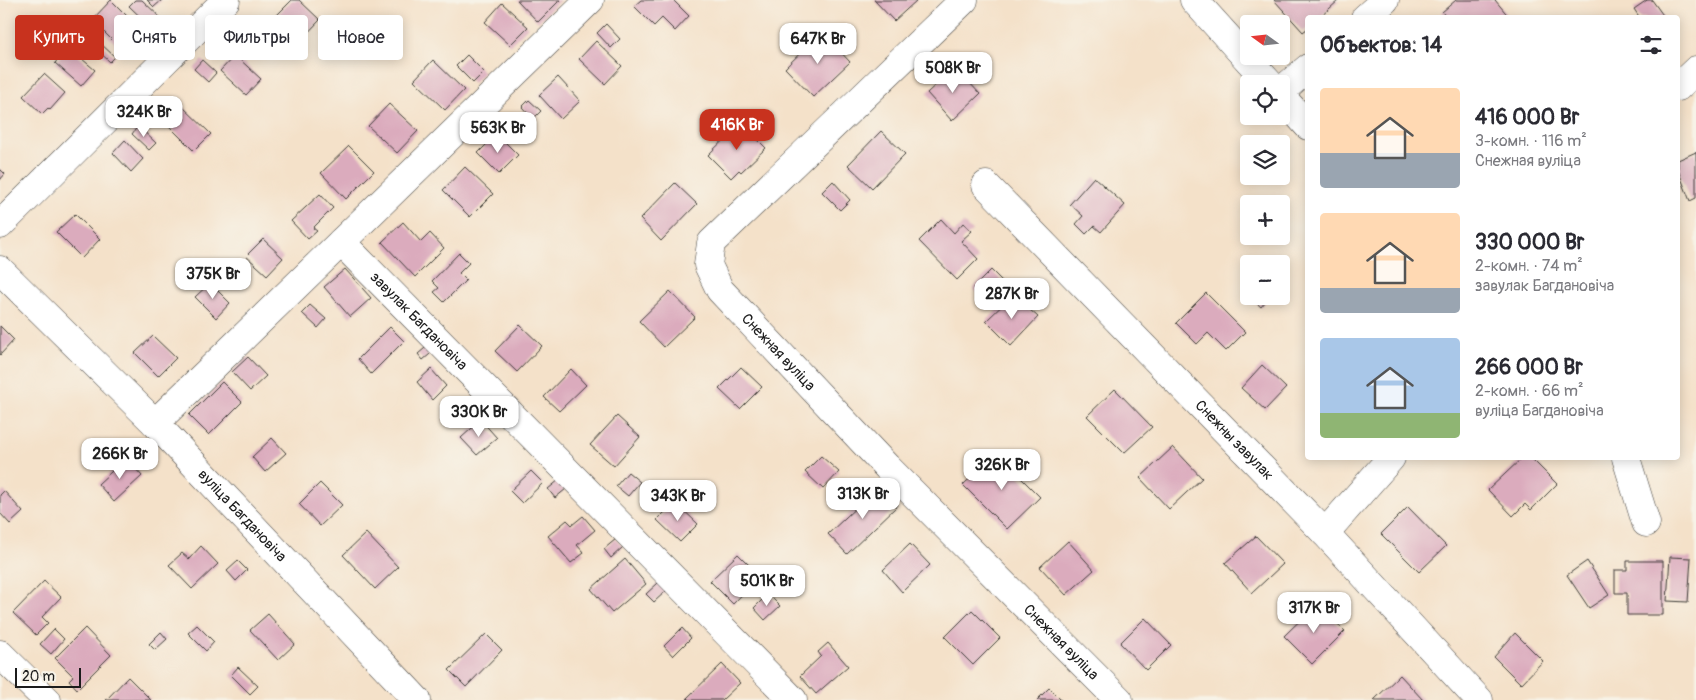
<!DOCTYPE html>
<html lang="ru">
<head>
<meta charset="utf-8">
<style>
	body { margin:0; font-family:Pangolin,sans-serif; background:#f2f2f3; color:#2b2b33; height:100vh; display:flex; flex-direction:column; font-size:19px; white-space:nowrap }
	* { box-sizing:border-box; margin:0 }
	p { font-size:16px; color:#7c7c81 }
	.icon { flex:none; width:28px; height:28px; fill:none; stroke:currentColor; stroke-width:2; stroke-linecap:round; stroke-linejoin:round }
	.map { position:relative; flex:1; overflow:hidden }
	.drawer { position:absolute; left:1305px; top:15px; width:375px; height:445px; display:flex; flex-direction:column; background:#fff; border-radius:5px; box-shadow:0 2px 12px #0003 }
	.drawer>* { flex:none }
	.top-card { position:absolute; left:15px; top:15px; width:475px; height:45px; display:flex; gap:10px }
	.needle { width:32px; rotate:285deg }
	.tools { position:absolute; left:1240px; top:15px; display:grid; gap:10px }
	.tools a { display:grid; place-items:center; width:50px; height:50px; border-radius:5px; background:#fff; box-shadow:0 2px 12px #0003; font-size:25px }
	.scale { position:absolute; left:15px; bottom:12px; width:66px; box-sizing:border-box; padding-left:5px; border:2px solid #1c1c1c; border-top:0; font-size:14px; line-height:18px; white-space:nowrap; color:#1c1c1c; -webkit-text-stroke:4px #f7f3e8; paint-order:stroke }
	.price { position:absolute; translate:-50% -42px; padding:0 11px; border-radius:10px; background:#fff; color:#222; font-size:16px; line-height:32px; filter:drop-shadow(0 1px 2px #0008) }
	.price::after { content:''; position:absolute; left:50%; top:30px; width:15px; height:11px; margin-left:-8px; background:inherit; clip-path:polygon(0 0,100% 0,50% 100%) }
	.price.active { background:#c8321e; color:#fff }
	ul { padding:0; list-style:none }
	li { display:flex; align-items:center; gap:15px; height:125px; padding:0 15px }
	li span { display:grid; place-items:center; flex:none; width:140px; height:100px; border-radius:5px; color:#555 }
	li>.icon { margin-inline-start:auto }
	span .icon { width:60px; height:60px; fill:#fffc; stroke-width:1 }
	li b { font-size:21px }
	h2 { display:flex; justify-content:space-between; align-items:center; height:60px; padding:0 15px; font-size:21px }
	.pill { padding:0 18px; border-radius:5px; background:#fff; box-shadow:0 2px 12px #0003; font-size:18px; line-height:45px }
	.pill.active { background:#c8321e; color:#fff }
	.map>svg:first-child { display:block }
</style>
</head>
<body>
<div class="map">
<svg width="1696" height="700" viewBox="0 0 1696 700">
	<rect width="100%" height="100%" fill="#f7f3e8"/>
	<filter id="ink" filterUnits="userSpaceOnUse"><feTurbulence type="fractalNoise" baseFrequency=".02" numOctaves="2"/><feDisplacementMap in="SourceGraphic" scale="10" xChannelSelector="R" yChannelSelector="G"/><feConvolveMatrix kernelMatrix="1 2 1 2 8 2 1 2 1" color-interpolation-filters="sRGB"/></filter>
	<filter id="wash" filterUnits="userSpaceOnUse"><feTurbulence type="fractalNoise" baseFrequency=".0096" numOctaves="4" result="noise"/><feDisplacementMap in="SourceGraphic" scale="20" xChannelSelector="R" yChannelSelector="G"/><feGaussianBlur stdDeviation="1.12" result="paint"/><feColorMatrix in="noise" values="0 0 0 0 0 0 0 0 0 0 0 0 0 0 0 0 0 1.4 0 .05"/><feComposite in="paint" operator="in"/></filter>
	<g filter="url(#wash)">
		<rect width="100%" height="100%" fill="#f4e1c9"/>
		<g id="blocks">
			<!-- building -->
			<path fill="#dbabbd" d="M 111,0 L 141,30 L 122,50 L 92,20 Z
				M 135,0 L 142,0 L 164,21 L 155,31 L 129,6 Z
				M 147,0 L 162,0 L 154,7 Z
				M 292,0 L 299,0 L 320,20 L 298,43 L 273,19 Z
				M 517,0 L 560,0 L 538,22 Z
				M 641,0 L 673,0 L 689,16 L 675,31 L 662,18 L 654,26 L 634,6 Z
				M 874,0 L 917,0 L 894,21 Z
				M 1274,0 L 1339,0 L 1319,18 L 1308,18 L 1308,28 L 1303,32 Z
				M 1456,0 L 1495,0 L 1510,18 L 1447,18 L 1442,12 Z
				M 1647,0 L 1652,0 L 1665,18 L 1640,18 L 1634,9 Z
				M 502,3 L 528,27 L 510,45 L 485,22 Z
				M 606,24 L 620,39 L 611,48 L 597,33 Z
				M 822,32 L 850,62 L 813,97 L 785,68 Z
				M 596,41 L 622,66 L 605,84 L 579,59 Z
				M 99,42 L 115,57 L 110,62 L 94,47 Z
				M 68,47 L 95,70 L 81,86 L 55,63 Z
				M 235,55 L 261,79 L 246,95 L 220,71 Z
				M 467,55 L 484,72 L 473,83 L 456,66 Z
				M 202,60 L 216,73 L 208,82 L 194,69 Z
				M 433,60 L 464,90 L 445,110 L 414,80 Z
				M 955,67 L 980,94 L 952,121 L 927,93 Z
				M 44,74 L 65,93 L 50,110 L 48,108 L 42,114 L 23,96 Z
				M 558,77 L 580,101 L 561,119 L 539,95 Z
				M 529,100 L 541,111 L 533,119 L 522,107 Z
				M 389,104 L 418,131 L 397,153 L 368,126 Z
				M 182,106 L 211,134 L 194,151 L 166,123 Z
				M 741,123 L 766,148 L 741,172 L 739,170 L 731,178 L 708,155 Z
				M 138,126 L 156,143 L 149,150 L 132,134 Z
				M 881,131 L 905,154 L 872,188 L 848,165 Z
				M 497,134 L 518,155 L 499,174 L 478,153 Z
				M 125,140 L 143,159 L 131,172 L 113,153 Z
				M 349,146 L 374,171 L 346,199 L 321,173 Z
				M 1696,152 L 1696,198 L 1690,201 L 1678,170 L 1678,160 Z
				M 465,167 L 493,194 L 470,217 L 443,190 Z
				M 0,169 L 5,174 L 0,180 Z
				M 1094,177 L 1125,205 L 1101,232 L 1094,226 L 1086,234 L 1076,224 L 1083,216 L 1070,204 Z
				M 833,181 L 850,200 L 840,210 L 822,192 Z
				M 675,183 L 697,204 L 661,241 L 640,219 Z
				M 320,194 L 333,208 L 313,228 L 317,231 L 308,239 L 291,221 Z
				M 75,214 L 100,239 L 82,258 L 56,232 Z
				M 941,219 L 954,233 L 963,223 L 972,231 L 961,241 L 978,259 L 957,280 L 919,241 Z
				M 403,222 L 421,242 L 430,233 L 444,248 L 415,277 L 382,242 Z
				M 263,239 L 283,258 L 267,275 L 246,256 Z
				M 459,253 L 469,263 L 459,273 L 466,280 L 444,302 L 434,292 L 439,288 L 432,281 Z
				M 345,269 L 371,298 L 350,317 L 324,287 Z
				M 991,270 L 1003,282 L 985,300 L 973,288 Z
				M 210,283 L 230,303 L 216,318 L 195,297 Z
				M 1249,285 L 1249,296 L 1270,296 L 1261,307 L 1243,291 Z
				M 670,291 L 695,317 L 664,347 L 639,321 Z
				M 1206,293 L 1245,332 L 1226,351 L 1208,333 L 1197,344 L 1176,323 Z
				M 1013,295 L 1038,317 L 1011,346 L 986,321 Z
				M 310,305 L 326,319 L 318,328 L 302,313 Z
				M 520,325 L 542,346 L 517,372 L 495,351 Z
				M 0,326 L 14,340 L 0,355 Z
				M 390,327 L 404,341 L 371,374 L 358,359 Z
				M 153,336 L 176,358 L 158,376 L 135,353 Z
				M 432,342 L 437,348 L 423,360 L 418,354 Z
				M 248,357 L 266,376 L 250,391 L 232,372 Z
				M 1262,365 L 1286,388 L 1265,410 L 1241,388 Z
				M 741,367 L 762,387 L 740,409 L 719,389 Z
				M 431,369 L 446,386 L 432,400 L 417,382 Z
				M 571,369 L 586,385 L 559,411 L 544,397 Z
				M 222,382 L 242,402 L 209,435 L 189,415 Z
				M 1115,389 L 1152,427 L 1124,453 L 1087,416 Z
				M 617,416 L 640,437 L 614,466 L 590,445 Z
				M 481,420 L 497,438 L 477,455 L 461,438 Z
				M 272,438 L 286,453 L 265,472 L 252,457 Z
				M 1173,447 L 1202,478 L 1169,509 L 1140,478 Z
				M 996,453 L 1040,497 L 1007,529 L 963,485 Z
				M 821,456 L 839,472 L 823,489 L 805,472 Z
				M 126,458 L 142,476 L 114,502 L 98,484 Z
				M 1522,458 L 1531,458 L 1557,484 L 1531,510 L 1525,504 L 1513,516 L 1488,490 Z
				M 531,471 L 543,483 L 522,503 L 510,491 Z
				M 628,472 L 640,482 L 628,496 L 616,486 Z
				M 559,480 L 566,489 L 555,498 L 548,489 Z
				M 320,483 L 342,505 L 320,526 L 299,504 Z
				M 880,485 L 898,505 L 847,554 L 828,534 Z
				M 4,491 L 23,512 L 10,524 L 0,513 L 0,495 Z
				M 675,502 L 698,524 L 680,542 L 657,520 Z
				M 1408,507 L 1446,546 L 1419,572 L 1381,534 Z
				M 583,516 L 595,530 L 577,545 L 584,553 L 571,563 L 548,536 L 567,520 L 572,525 Z
				M 366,533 L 398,567 L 375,589 L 343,555 Z
				M 1256,536 L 1283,564 L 1252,593 L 1225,563 Z
				M 616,539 L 623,547 L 611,558 L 604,549 Z
				M 1068,541 L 1094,570 L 1066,595 L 1040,567 Z
				M 910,544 L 930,565 L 902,592 L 883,570 Z
				M 201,546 L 218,564 L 192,589 L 169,565 L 182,553 L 189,559 Z
				M 738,554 L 760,576 L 733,604 L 710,581 Z
				M 1670,557 L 1691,558 L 1688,602 L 1667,601 Z
				M 625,559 L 646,584 L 612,613 L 591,589 Z
				M 238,561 L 247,570 L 236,581 L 227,571 Z
				M 1587,561 L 1609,595 L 1589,608 L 1567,575 Z
				M 1627,561 L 1663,561 L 1663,615 L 1627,615 L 1627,593 L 1615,593 L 1615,570 L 1627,570 Z
				M 44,581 L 61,597 L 42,617 L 48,623 L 36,635 L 13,613 Z
				M 658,583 L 666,591 L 654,602 L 646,594 Z
				M 768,594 L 780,606 L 765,620 L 754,608 Z
				M 1317,604 L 1345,631 L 1312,664 L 1284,636 Z
				M 972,610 L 1000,638 L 973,665 L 945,637 Z
				M 268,614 L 295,644 L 278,660 L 250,630 Z
				M 1145,618 L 1171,645 L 1146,670 L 1120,643 Z
				M 197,625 L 214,642 L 206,651 L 188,633 Z
				M 85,628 L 111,655 L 77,689 L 69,680 L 73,676 L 55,658 Z
				M 682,628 L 691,638 L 673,656 L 664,646 Z
				M 54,629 L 64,639 L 51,654 L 40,644 Z
				M 161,632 L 167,639 L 155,650 L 149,644 Z
				M 1515,633 L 1543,661 L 1521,684 L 1494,657 Z
				M 486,634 L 502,650 L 466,687 L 449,670 Z
				M 828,643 L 848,666 L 816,694 L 800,676 L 821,656 L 818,652 Z
				M 722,664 L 740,683 L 722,700 L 689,700 L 687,698 Z
				M 238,667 L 258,686 L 250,694 L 231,675 Z
				M 1400,675 L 1423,700 L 1374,700 Z
				M 128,677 L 151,700 L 106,700 Z
				M 1049,688 L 1061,700 L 1037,700 Z"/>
		</g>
	</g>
	<g filter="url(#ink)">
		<use href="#blocks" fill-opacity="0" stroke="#3c3a36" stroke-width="1"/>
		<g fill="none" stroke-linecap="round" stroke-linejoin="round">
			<!-- minor casing -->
			<g stroke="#3c3a36" stroke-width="29">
				<g id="minor">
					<path id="s1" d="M 964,0 L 711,243 L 708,265 L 720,290 L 887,467 L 1119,700"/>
					<path d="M 1194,0 L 1270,84"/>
					<path d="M 1365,18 L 1385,0"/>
					<path d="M 1678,87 L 1696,70"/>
					<path d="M 1281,91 L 1308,68"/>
					<path d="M 1281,96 L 1308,126"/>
					<path id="s2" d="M 986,185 L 1325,533 L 1479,700"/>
					<path d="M 0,225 L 226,0"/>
					<path id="s3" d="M 341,242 L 793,700"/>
					<path id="s4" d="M 0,270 L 155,423 L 417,700"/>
					<path d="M 155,423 L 590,0"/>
					<path d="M 1626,458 L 1646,523"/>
					<path d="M 1325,533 L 1391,458"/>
					<path d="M 0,654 L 47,700"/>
				</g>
			</g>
			<!-- minor -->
			<use href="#minor" stroke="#fff" stroke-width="28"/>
		</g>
	</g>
	<g text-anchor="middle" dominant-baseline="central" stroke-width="4.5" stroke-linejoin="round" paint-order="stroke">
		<!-- street labels -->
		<g font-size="15" fill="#1c1c1c" stroke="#f7f3e8">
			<text stroke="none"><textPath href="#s3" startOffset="111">завулак Багдановіча</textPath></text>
			<text stroke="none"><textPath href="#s1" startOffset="486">Снежная вуліца</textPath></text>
			<text stroke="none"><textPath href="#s2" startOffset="356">Снежны завулак</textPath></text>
			<text stroke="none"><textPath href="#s4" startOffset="345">вуліца Багдановіча</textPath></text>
			<text stroke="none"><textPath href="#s1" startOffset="891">Снежная вуліца</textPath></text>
		</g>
	</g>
</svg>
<div class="tools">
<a><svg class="needle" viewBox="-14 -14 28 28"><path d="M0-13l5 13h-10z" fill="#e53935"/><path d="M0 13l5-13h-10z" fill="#7c7c81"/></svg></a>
<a><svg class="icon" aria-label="locate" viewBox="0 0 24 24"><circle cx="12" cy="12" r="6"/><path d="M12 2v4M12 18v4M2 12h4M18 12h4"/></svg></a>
<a><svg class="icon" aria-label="layers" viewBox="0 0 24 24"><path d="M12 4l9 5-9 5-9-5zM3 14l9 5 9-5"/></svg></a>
<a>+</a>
<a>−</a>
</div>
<div class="scale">20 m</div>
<b class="price" style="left:818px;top:65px">647K Br</b>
<b class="price" style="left:953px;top:94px">508K Br</b>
<b class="price" style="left:144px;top:138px">324K Br</b>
<b class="price active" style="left:737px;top:151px">416K Br</b>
<b class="price" style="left:498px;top:154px">563K Br</b>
<b class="price" style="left:213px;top:300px">375K Br</b>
<b class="price" style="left:1012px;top:320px">287K Br</b>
<b class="price" style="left:479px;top:438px">330K Br</b>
<b class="price" style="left:120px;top:480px">266K Br</b>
<b class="price" style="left:1002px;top:491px">326K Br</b>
<b class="price" style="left:863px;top:520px">313K Br</b>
<b class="price" style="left:678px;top:522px">343K Br</b>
<b class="price" style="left:767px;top:607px">501K Br</b>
<b class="price" style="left:1314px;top:634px">317K Br</b>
<div class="top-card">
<a class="pill active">Купить</a>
<a class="pill">Снять</a>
<a class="pill">Фильтры</a>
<a class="pill">Новое</a>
</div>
<section class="drawer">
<h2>Объектов: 14<svg class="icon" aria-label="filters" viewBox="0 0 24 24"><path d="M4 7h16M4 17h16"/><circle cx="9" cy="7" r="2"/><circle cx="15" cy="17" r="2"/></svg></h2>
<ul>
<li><span style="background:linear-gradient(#ffd9b3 65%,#9aa5b1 0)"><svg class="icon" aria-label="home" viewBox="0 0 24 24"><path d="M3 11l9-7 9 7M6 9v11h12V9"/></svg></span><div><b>416 000 Br</b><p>3-комн. · 116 m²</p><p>Снежная вуліца</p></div></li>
<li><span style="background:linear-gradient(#ffd9b3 75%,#9aa5b1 0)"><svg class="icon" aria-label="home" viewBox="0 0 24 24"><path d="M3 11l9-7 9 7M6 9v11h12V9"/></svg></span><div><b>330 000 Br</b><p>2-комн. · 74 m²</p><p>завулак Багдановіча</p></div></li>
<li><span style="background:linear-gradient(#a9c7e8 75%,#8fb573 0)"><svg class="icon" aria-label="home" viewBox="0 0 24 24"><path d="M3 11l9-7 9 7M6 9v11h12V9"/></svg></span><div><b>266 000 Br</b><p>2-комн. · 66 m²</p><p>вуліца Багдановіча</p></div></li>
</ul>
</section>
</div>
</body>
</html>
